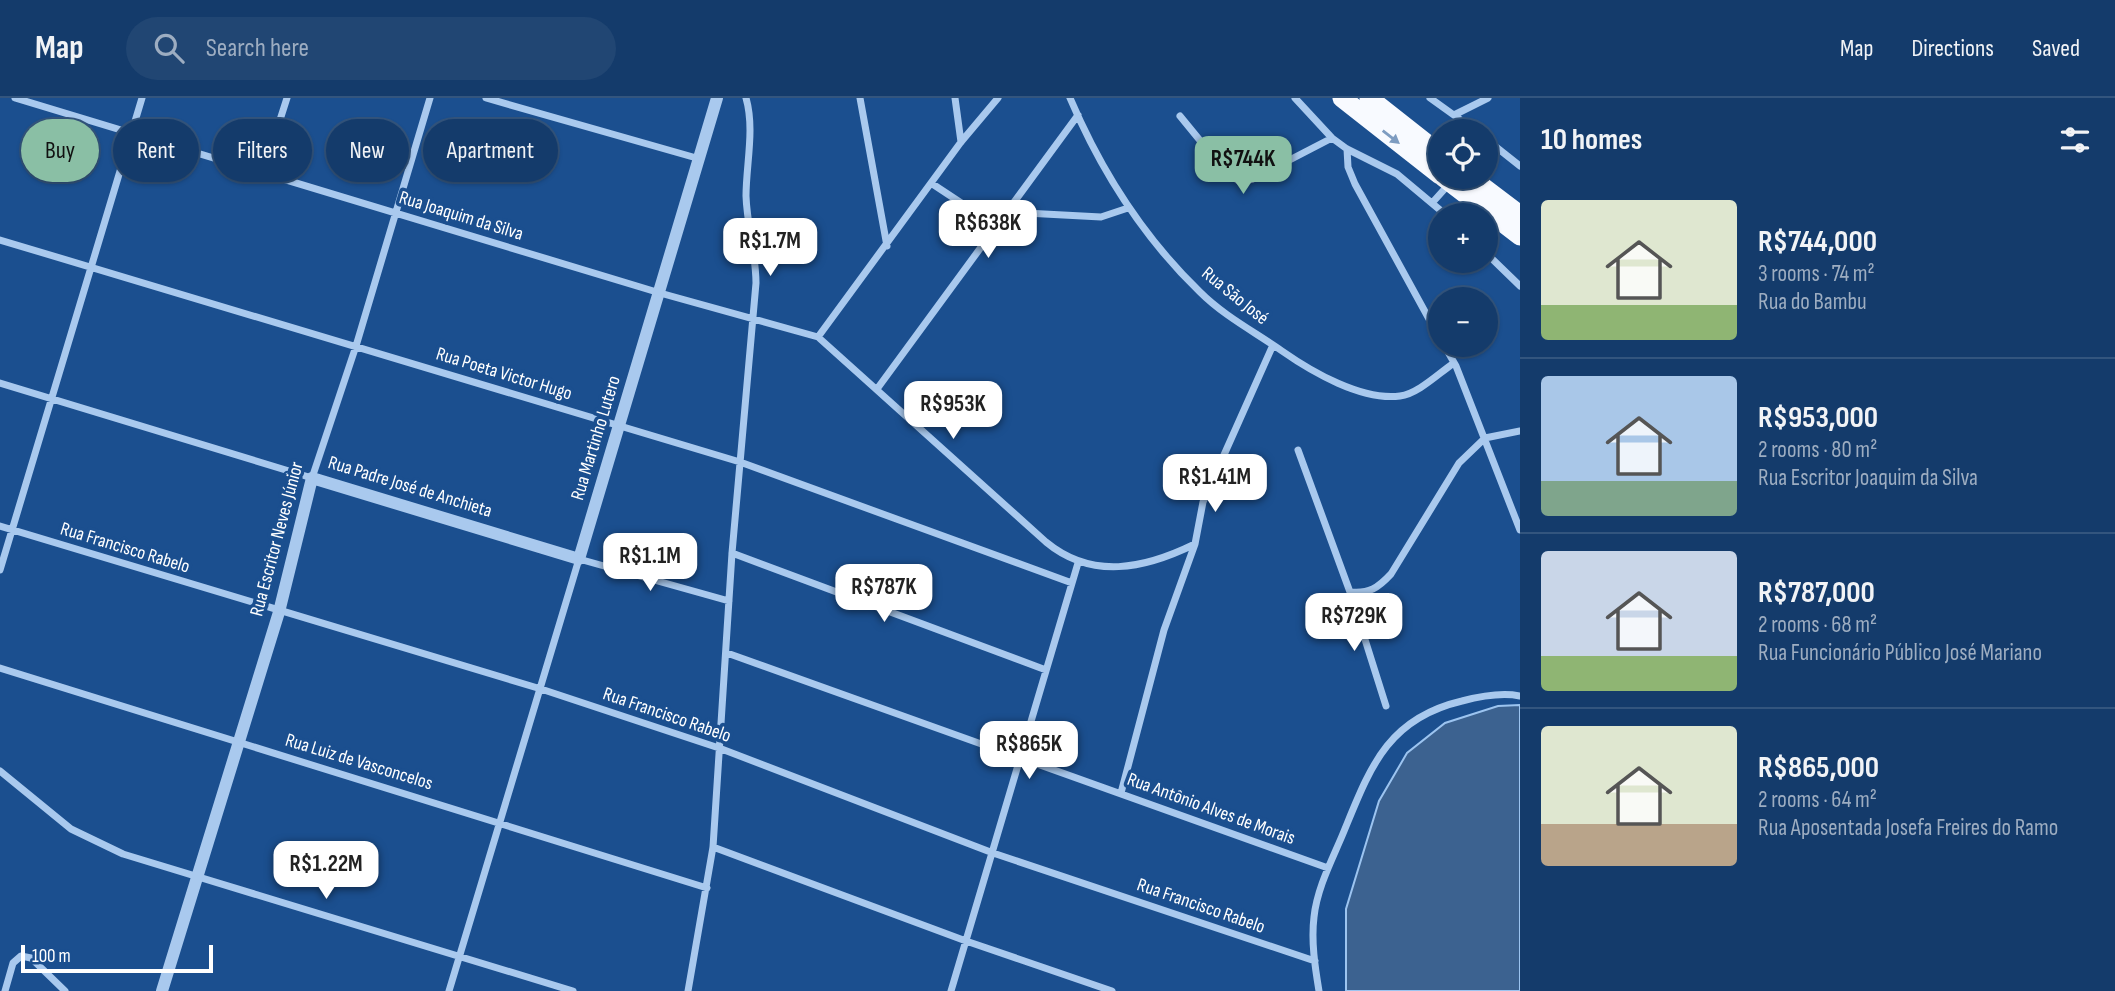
<!DOCTYPE html>
<html lang="en">
<head>
<meta charset="utf-8">
<style>
	body { margin:0; font-family:"Sofia Sans Condensed",sans-serif; background:#214673; color:#f1f3f6; height:100vh; display:flex; flex-direction:column; font-size:26px; white-space:nowrap }
	* { box-sizing:border-box; margin:0 }
	p { font-size:23px; color:#9dadc1 }
	.icon { flex:none; width:38px; height:38px; fill:none; stroke:currentColor; stroke-width:2; stroke-linecap:round; stroke-linejoin:round }
	.map { position:relative; flex:1; overflow:hidden }
	.details { display:flex; flex-direction:column; background:#143b6b; width:595px }
	.details>* { flex:none }
	.hud { position:absolute; left:21px; top:21px; width:665px; height:63px; display:flex; gap:14px }
	.controls { position:absolute; left:1428px; top:21px; display:grid; gap:14px }
	.controls a { display:grid; place-items:center; width:70px; height:70px; border-radius:50%; background:#143b6b; box-shadow:0 2px 5px #0004,0 0 0 2px #33557e; font-size:35px }
	.scale { position:absolute; left:21px; bottom:18px; width:192px; box-sizing:border-box; padding-left:7px; border:4px solid #fff; border-top:0; font-size:19px; line-height:24px; white-space:nowrap; color:#fff; -webkit-text-stroke:5px #1b4f8f; paint-order:stroke }
	.price { position:absolute; translate:-50% -60px; padding:0 16px; border-radius:14px; background:#fff; color:#222; font-size:23px; line-height:46px; filter:drop-shadow(0 2px 4px #0008) }
	.price::after { content:''; position:absolute; left:50%; top:42px; width:21px; height:16px; margin-left:-10px; background:inherit; clip-path:polygon(0 0,100% 0,50% 100%) }
	.price.selected { background:#8abfa5; color:#111 }
	ul { padding:0; list-style:none }
	li { display:flex; align-items:center; gap:21px; height:175px; padding:0 21px }
	li+li { border-top:2px solid #33557e }
	li span { display:grid; place-items:center; flex:none; width:196px; height:140px; border-radius:7px; color:#555 }
	li>.icon { margin-inline-start:auto }
	span .icon { width:84px; height:84px; fill:#fffc; stroke-width:1 }
	li b { font-size:30px }
	h2 { display:flex; justify-content:space-between; align-items:center; height:84px; padding:0 21px; font-size:30px }
	.tag { padding:0 24px; border-radius:32px; background:#143b6b; box-shadow:0 2px 5px #0004,0 0 0 2px #33557e; font-size:24px; line-height:63px }
	.tag.selected { background:#8abfa5; color:#111 }
	header { display:flex; align-items:center; gap:42px; box-sizing:border-box; height:98px; padding:0 35px; background:#143b6b; border-bottom:2px solid #33557e }
	header strong { font-size:33px }
	nav { display:flex; gap:38px; margin-inline-start:auto; font-size:24px }
	.search { width:490px; height:63px; background:#214673; display:flex; align-items:center; gap:18px; box-sizing:border-box; padding:0 24px; border-radius:38px; color:#9dadc1; font-size:26px }
	main { display:flex; flex:1; min-height:0 }
	.map>svg:first-child { display:block }
</style>
</head>
<body>
<header>
<strong>Map</strong>
<div class="search"><svg class="icon" aria-label="search" viewBox="0 0 24 24"><circle cx="10" cy="10" r="6"/><path d="M15 15l6 6"/></svg>Search here</div>
<nav><a>Map</a><a>Directions</a><a>Saved</a></nav>
</header>
<main>
<div class="map">
<svg width="1520" height="893" viewBox="0 0 1520 893">
	<rect width="100%" height="100%" fill="#1b4f8f"/>
	<!-- water -->
	<path fill="#3c6290" stroke="#9cc4f0" stroke-width="2" d="M 1520,607 L 1520,893 L 1346,893 L 1346,811 L 1379,703 L 1407,655 L 1445,625 L 1498,608 Z"/>
	<g fill="none" stroke-linecap="round" stroke-linejoin="round">
		<!-- minor -->
		<path stroke="#a9c9ee" stroke-width="7" d="M 15,0 L 660,195 L 818,239 L 1046,444 C 1092,482 1144,471 1195,446 L 1203,404 L 1273,247
			M 486,0 L 700,61
			M 860,0 L 887,148
			M 955,0 L 961,44
			M 1070,0 C 1101,73 1143,139 1200,194 C 1224,218 1255,234 1282,253 C 1312,274 1362,303 1400,298 C 1418,296 1439,275 1454,265
			M 1295,0 L 1332,40 L 1347,51 L 1397,76 L 1446,117
			M 1430,0 L 1476,33
			M 1454,17 L 1488,0
			M 1180,18 L 1225,73 L 1240,84 L 1253,81 L 1332,40
			M 1486,41 L 1520,68
			M 1347,51 L 1348,69 L 1355,86 L 1440,241
			M 263,75 L 287,0
			M 931,85 L 996,128
			M 1432,105 L 1450,85
			M 1008,114 L 1101,119 L 1128,110
			M 0,142 L 740,364 L 1072,485
			M 1486,155 L 1520,188
			M 818,239 L 961,44 L 998,0
			M 1444,247 L 1456,268 L 1520,432
			M 0,285 L 312,380 L 356,248 L 430,0
			M 877,291 L 1078,17
			M 1485,340 L 1520,333
			M 1298,352 L 1350,494 C 1369,496 1378,490 1391,476 L 1459,365 L 1485,340
			M 0,428 L 541,591 L 719,650 L 993,755 L 1315,863
			M 732,455 L 1046,572
			M 0,472 L 142,0
			M 1350,494 L 1386,608
			M 727,555 L 1328,770
			M 0,570 L 707,790
			M 0,673 L 71,731 L 123,756 L 573,893
			M 1121,695 L 1164,532 L 1195,446
			M 713,749 L 966,843 L 1112,893
			M 5,893 L 13,865 L 21,858 L 31,860 L 65,893
			M 449,893 L 579,461 L 729,503
			M 688,893 L 713,749 L 732,455 L 756,185 C 756,156 747,128 746,98 C 746,67 755,31 746,0
			M 951,893 L 1078,465
			M 1319,893 C 1315,869 1311,843 1314,819 C 1317,791 1331,764 1342,738 C 1369,673 1385,621 1462,603 C 1481,598 1501,594 1520,598"/>
		<!-- tertiary -->
		<path stroke="#a9c9ee" stroke-width="12" d="M 162,893 L 279,514 L 312,380 L 579,461 L 717,0"/>
		<!-- trunk -->
		<path stroke="#f8faff" stroke-width="19" d="M 1342,0 L 1440,77
			M 1369,0 L 1440,56
			M 1443,79 L 1520,138
			M 1470,79 L 1520,117"/>
	</g>
	<!-- one-way arrows -->
	<defs><path id="oneway-solid" d="M-6-.8H1V-3.2L6.5 0L1 3.2V.8H-6Z" transform="scale(1.75)"/></defs>
	<use fill="#7e9cc1" href="#oneway-solid" transform="translate(1391 39) rotate(38)"/>
	<g text-anchor="middle" dominant-baseline="central" stroke-width="7" stroke-linejoin="round" paint-order="stroke">
		<!-- street labels -->
		<g font-size="19" fill="#fff" stroke="#1b4f8f">
			<text transform="translate(461 118) rotate(17)">Rua Joaquim da Silva</text>
			<text transform="translate(1235 198) rotate(39)">Rua São José</text>
			<text transform="translate(504 276) rotate(17)">Rua Poeta Victor Hugo</text>
			<text transform="translate(596 340) rotate(-73)">Rua Martinho Lutero</text>
			<text transform="translate(410 389) rotate(17)">Rua Padre José de Anchieta</text>
			<text transform="translate(277 441) rotate(-75)">Rua Escritor Neves Júnior</text>
			<text transform="translate(125 450) rotate(17)">Rua Francisco Rabelo</text>
			<text transform="translate(667 617) rotate(19)">Rua Francisco Rabelo</text>
			<text transform="translate(359 664) rotate(17)">Rua Luiz de Vasconcelos</text>
			<text transform="translate(1211 711) rotate(20)">Rua Antônio Alves de Morais</text>
			<text transform="translate(1201 808) rotate(19)">Rua Francisco Rabelo</text>
		</g>
	</g>
</svg>
<div class="controls">
<a><svg class="icon" aria-label="locate" viewBox="0 0 24 24"><circle cx="12" cy="12" r="6"/><path d="M12 2v4M12 18v4M2 12h4M18 12h4"/></svg></a>
<a>+</a>
<a>−</a>
</div>
<div class="scale">100 m</div>
<b class="price selected" style="left:1243px;top:98px">R$744K</b>
<b class="price" style="left:988px;top:162px">R$638K</b>
<b class="price" style="left:770px;top:180px">R$1.7M</b>
<b class="price" style="left:953px;top:343px">R$953K</b>
<b class="price" style="left:1215px;top:416px">R$1.41M</b>
<b class="price" style="left:650px;top:495px">R$1.1M</b>
<b class="price" style="left:884px;top:526px">R$787K</b>
<b class="price" style="left:1354px;top:555px">R$729K</b>
<b class="price" style="left:1029px;top:683px">R$865K</b>
<b class="price" style="left:326px;top:803px">R$1.22M</b>
<div class="hud">
<a class="tag selected">Buy</a>
<a class="tag">Rent</a>
<a class="tag">Filters</a>
<a class="tag">New</a>
<a class="tag">Apartment</a>
</div>
</div>
<section class="details">
<h2>10 homes<svg class="icon" aria-label="filters" viewBox="0 0 24 24"><path d="M4 7h16M4 17h16"/><circle cx="9" cy="7" r="2"/><circle cx="15" cy="17" r="2"/></svg></h2>
<ul>
<li><span style="background:linear-gradient(#dfe7d0 75%,#8fb573 0)"><svg class="icon" aria-label="home" viewBox="0 0 24 24"><path d="M3 11l9-7 9 7M6 9v11h12V9"/></svg></span><div><b>R$744,000</b><p>3 rooms · 74 m²</p><p>Rua do Bambu</p></div></li>
<li><span style="background:linear-gradient(#a9c7e8 75%,#7fa58c 0)"><svg class="icon" aria-label="home" viewBox="0 0 24 24"><path d="M3 11l9-7 9 7M6 9v11h12V9"/></svg></span><div><b>R$953,000</b><p>2 rooms · 80 m²</p><p>Rua Escritor Joaquim da Silva</p></div></li>
<li><span style="background:linear-gradient(#c9d6e8 75%,#8fb573 0)"><svg class="icon" aria-label="home" viewBox="0 0 24 24"><path d="M3 11l9-7 9 7M6 9v11h12V9"/></svg></span><div><b>R$787,000</b><p>2 rooms · 68 m²</p><p>Rua Funcionário Público José Mariano</p></div></li>
<li><span style="background:linear-gradient(#dfe7d0 70%,#b9a48a 0)"><svg class="icon" aria-label="home" viewBox="0 0 24 24"><path d="M3 11l9-7 9 7M6 9v11h12V9"/></svg></span><div><b>R$865,000</b><p>2 rooms · 64 m²</p><p>Rua Aposentada Josefa Freires do Ramo</p></div></li>
</ul>
</section>
</main>
</body>
</html>
